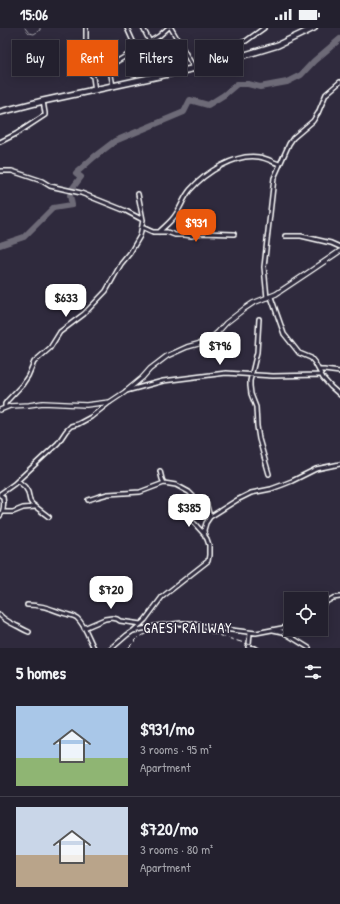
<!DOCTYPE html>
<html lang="en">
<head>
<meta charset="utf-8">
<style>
	body { margin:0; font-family:"Patrick Hand",sans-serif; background:#2b2836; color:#f1f3f6; height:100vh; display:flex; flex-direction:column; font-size:15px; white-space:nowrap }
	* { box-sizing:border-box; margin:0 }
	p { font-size:13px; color:#a3a3aa }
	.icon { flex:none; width:22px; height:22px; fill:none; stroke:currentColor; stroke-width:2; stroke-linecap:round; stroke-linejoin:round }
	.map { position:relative; height:620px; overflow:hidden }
	.details { display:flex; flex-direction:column; background:#23202e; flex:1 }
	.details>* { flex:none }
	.banner { position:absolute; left:12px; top:12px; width:316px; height:36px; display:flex; gap:8px }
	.fabs { position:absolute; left:284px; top:564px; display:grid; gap:8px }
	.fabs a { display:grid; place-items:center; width:44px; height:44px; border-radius:0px; background:#23202e; box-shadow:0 2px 10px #0003,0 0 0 1px #403e4a; font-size:20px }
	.price { position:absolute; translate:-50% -34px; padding:0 9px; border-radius:8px; background:#fff; color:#222; font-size:13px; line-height:26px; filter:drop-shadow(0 1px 2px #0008) }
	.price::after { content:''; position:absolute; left:50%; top:24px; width:12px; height:9px; margin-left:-6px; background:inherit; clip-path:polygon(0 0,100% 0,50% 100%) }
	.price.on { background:#ea580c; color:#fff }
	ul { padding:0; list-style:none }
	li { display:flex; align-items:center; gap:12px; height:100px; padding:0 16px }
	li+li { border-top:1px solid #403e4a }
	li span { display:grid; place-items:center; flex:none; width:112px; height:80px; border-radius:0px; color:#555 }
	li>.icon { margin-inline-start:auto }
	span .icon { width:48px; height:48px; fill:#fffc; stroke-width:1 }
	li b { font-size:17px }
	h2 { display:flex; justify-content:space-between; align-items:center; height:48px; padding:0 16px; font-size:17px }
	.chip { padding:0 14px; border-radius:0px; background:#23202e; box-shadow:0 2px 10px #0003,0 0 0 1px #403e4a; font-size:14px; line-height:36px }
	.chip.on { background:#ea580c; color:#fff }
	.status { display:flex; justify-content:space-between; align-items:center; height:28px; padding:0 20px; background:#23202e; direction:ltr }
	.status svg { height:11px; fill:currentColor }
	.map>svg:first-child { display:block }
</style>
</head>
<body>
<div class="status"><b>15:06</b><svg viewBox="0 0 49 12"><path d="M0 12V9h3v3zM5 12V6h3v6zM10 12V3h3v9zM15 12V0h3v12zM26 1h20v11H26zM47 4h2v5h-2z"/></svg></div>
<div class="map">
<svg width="340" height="620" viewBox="0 0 340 620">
	<rect width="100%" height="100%" fill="#2f2a3d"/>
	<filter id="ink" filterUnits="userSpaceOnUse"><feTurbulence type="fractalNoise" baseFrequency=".025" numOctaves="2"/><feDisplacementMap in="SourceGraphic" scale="8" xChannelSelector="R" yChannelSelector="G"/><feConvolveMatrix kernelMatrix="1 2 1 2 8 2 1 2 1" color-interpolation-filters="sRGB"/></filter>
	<g filter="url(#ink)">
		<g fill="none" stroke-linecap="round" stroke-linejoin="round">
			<!-- stream -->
			<path stroke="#a7a6ad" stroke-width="1" d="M 25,0 L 29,5 L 34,6 L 40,2 L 40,0"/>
			<!-- river -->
			<path stroke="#6d6a77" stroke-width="6" d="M 72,161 L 81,149 L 76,145 L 94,129 L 115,113 L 184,84 L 190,72 L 208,77 L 224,67 L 237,56 L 248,56 L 260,59 L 287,54 L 301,47 L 314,33 L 340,11
				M 0,217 L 24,209 L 53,180 L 72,177 L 70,167"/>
			<!-- minor casing -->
			<g stroke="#fff" stroke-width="6">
				<path id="minor" d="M 86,0 L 86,18 L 89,27 L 90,32 L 89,42 L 93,49 L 95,63
					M 127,0 L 137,22
					M 143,0 L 150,14
					M 171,0 L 186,26 L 194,40
					M 219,35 C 219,28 217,24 224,20 L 246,13 L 264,0
					M 113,58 L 110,42 L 111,37 L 159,8 L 168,0
					M 0,114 L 16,106 L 45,87 L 45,85 L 43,73
					M 0,143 L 12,143 L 42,153 L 50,158 L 81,165 L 126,183 L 143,192
					M 142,199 L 153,204 L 167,204 L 175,207 L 185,207 L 192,208 L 202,205 L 234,206
					M 159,204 C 165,198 172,193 176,186 C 181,179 184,169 190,162 C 205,145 235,125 259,129 C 266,130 273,134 279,136
					M 285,208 L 301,208 L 331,215 L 340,219
					M 271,269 L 284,306 L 299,325 L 311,330 L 315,335 L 323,350 L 331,359 L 340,367
					M 267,270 L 264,239 L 274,150 L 289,116 L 293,110 L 313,93 L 318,85 L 326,66 L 340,54
					M 259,291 L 257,324 L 250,353 L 250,358 L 251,366 L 256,379 L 257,398 L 259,411 L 269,446
					M 319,342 L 324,342 L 340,344
					M 126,363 L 163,353 L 226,345 L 273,348 L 320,347
					M 5,379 L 5,376 L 7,373 L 22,357 L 28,348 L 34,334 L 50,320 L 60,304 L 84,286 L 106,263 L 121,236 L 130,225 L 140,208 L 143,192 L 138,166
					M 160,443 L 162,451 L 164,455 L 176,457 L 189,464 L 195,470 L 206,474 L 210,489
					M 18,453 L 25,459 L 28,464 L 30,473 L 32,476 L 49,489
					M 0,466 L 14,456 L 28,443 L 58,415 L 66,403 L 71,398 L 78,396 L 91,389 L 110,374
					M 0,467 L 3,469 C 4,475 4,483 0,488
					M 88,472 L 97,469 L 108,466 L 140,464 L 164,455
					M 182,483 L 195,496 L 204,506
					M 3,484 L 13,484 L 23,480 L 35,479
					M 27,577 C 44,577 50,581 66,586 C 69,587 75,588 77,590 C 85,597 89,611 94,620
					M 321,577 L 333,570 L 340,569
					M 0,587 C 4,592 11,595 17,598 C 21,600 24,602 29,604
					M 84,600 L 105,591 L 112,590 L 117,591 L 120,593 L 141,596
					M 273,602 L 283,604 L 309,620
					M 133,603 L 145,592 L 162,569 L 208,533 L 209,527 L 209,517 L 207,511 L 205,508 L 204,502 L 206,495 L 210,489 L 237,472 L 251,465 L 271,461 L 282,457 L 292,453 L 316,441 L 340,436
					M 250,605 L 249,616 L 248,619 L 255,620
					M 112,620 L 127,607 L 133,603 L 156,598 L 182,595 L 188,595 L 215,600 L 256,605 L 282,600 L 291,597"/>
			</g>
			<!-- tertiary casing -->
			<g stroke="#fff" stroke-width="6">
				<path id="tertiary" d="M 0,382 L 10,378 L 29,377 L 43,375 L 86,377 L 110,374 L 125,364 L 142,350 L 150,341 L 167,328 L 187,319 L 205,314 L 209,312 L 218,304 L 226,295 L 244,281 L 253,275 L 276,266 L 312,242 L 340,223"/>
			</g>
			<!-- trunk casing -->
			<g stroke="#fff" stroke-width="8">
				<path id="trunk" d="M 0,84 L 43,73 L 219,35 L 278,17 L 314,0"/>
			</g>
			<!-- minor -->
			<use href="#minor" stroke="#2f2a3d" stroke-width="3"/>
			<!-- tertiary -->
			<use href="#tertiary" stroke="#2f2a3d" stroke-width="3.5"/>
			<!-- trunk -->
			<use href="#trunk" stroke="#2f2a3d" stroke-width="5"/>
			<!-- rail -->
			<path stroke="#fff" stroke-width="1" stroke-dasharray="6 3" stroke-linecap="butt" d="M 128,620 L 138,610 L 149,604 L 163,600 L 176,598 L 191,599 L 261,620"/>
		</g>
	</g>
	<g text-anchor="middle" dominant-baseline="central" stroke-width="3" stroke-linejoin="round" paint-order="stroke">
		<!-- quarter labels -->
		<g font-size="14" letter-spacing="1" fill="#fff" stroke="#2f2a3d">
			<text x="188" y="599">GAESI RAILWAY</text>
		</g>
	</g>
</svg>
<div class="fabs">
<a><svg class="icon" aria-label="locate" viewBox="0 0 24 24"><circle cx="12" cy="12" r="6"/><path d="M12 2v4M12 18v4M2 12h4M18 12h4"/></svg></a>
</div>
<b class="price on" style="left:196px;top:215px">$931</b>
<b class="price" style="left:66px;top:290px">$633</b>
<b class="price" style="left:220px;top:338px">$796</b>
<b class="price" style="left:189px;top:500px">$385</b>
<b class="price" style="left:111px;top:582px">$720</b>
<div class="banner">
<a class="chip">Buy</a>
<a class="chip on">Rent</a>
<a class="chip">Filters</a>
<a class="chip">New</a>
</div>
</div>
<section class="details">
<h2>5 homes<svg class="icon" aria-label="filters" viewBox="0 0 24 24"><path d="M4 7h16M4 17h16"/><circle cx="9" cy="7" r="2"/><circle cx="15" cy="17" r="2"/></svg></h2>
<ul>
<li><span style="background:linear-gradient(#a9c7e8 65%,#8fb573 0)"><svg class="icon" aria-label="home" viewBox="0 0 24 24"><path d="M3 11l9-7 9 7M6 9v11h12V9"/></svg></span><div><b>$931/mo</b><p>3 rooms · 95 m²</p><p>Apartment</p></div></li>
<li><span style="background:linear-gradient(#c9d6e8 60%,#b9a48a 0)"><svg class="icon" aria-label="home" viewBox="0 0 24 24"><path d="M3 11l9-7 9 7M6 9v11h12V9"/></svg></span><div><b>$720/mo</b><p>3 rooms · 80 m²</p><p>Apartment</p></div></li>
</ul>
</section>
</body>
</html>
